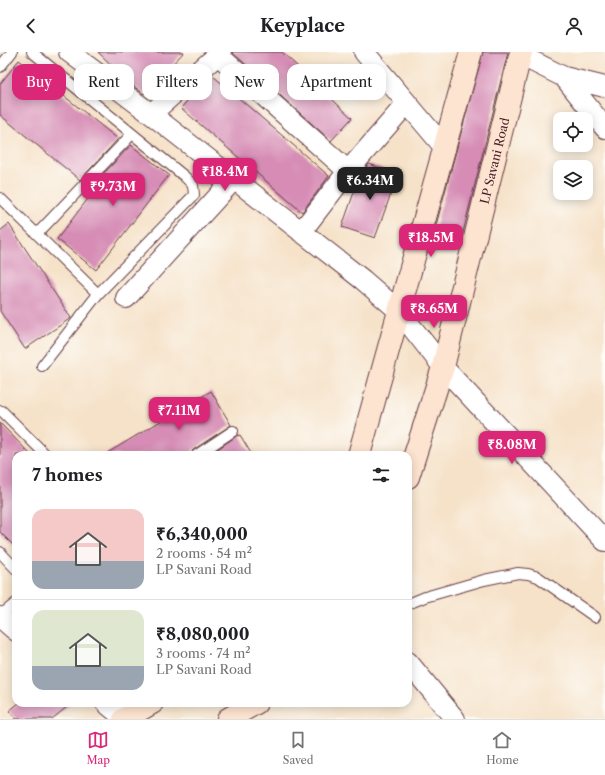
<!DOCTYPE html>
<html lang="en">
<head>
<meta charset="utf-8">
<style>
	body { margin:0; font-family:"Libre Caslon Text",serif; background:#f6f6f6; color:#202124; height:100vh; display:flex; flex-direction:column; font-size:15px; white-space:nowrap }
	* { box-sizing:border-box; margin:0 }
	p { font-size:13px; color:#757577 }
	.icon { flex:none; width:22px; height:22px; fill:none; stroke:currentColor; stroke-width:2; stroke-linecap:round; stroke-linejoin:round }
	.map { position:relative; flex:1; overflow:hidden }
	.details { position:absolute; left:12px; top:399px; width:400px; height:256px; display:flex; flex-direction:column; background:#fff; border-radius:12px; box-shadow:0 2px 10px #0003 }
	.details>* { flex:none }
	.hud { position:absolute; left:12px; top:12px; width:400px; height:36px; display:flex; gap:8px }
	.tools { position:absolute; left:553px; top:60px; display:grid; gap:8px }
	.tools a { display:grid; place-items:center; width:40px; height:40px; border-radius:8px; background:#fff; box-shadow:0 2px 10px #0003; font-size:20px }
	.price { position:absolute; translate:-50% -34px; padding:0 9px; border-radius:8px; background:#db2777; color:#fff; font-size:13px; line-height:26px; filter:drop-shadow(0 1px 2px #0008) }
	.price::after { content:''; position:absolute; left:50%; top:24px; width:12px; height:9px; margin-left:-6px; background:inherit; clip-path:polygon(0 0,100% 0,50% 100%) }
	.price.on { background:#222; color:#fff }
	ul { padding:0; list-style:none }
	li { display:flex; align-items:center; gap:12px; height:100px; padding:0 20px }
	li+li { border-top:1px solid #e0e0e0 }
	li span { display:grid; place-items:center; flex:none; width:112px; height:80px; border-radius:12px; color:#555 }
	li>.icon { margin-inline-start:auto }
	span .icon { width:48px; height:48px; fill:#fffc; stroke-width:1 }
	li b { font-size:17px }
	h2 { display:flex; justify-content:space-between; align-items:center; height:48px; padding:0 20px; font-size:17px }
	.chip { padding:0 14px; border-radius:12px; background:#fff; box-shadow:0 2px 10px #0003; font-size:14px; line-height:36px }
	.chip.on { background:#db2777; color:#fff }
	header { display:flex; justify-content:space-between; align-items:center; height:52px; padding:0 20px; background:#fff; font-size:18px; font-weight:800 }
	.dock { display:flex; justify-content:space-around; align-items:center; height:56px; border-top:1px solid #e0e0e0; background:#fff; font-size:11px; color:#757577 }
	.dock a { display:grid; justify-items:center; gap:2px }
	.dock .on { color:#db2777 }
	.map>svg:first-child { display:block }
</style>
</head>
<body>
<header><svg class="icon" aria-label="back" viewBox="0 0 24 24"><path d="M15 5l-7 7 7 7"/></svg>Keyplace<svg class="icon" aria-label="person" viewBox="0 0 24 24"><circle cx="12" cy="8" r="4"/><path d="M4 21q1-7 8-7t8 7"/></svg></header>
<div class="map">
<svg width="605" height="667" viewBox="0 0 605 667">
	<rect width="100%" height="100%" fill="#fdfcf7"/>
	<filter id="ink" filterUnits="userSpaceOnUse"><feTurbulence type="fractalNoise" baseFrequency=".025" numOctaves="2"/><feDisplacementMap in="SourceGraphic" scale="8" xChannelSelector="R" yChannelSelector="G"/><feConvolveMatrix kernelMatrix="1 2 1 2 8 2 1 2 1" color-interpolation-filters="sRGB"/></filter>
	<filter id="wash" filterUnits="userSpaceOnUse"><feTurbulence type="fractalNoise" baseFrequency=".012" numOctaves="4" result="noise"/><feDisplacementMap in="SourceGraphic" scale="16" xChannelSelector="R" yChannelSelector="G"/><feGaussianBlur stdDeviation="0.9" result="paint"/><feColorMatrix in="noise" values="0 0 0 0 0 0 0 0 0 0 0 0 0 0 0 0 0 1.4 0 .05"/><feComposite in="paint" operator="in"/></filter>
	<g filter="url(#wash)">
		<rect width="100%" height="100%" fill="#f6e2c9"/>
		<g id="blocks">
			<!-- building -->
			<path fill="#d68cb5" d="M 98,0 L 184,0 L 144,42 L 132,33 Z
				M 232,0 L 282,0 L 352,66 L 331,89 Z
				M 483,0 L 508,0 L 462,184 L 435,177 Z
				M 19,8 L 118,87 L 80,128 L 0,63 L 0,32 Z
				M 212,23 L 329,124 L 302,160 L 181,56 L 198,36 Z
				M 131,93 L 169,123 L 96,218 L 57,187 L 94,139 L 90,136 Z
				M 369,112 L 398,122 L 375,186 L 342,175 L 360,123 Z
				M 9,172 L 71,266 L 25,297 L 0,259 L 0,179 Z
				M 211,339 L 231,373 L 193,398 L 191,403 L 104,403 Z
				M 0,371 L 31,403 L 16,403 L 16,496 L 0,480 Z
				M 238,383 L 238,384 L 240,383 L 252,403 L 209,403 Z
				M 19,651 L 72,651 L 52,667 L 16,667 L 9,659 Z"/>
		</g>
	</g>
	<g filter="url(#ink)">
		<use href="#blocks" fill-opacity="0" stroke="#643c43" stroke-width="1"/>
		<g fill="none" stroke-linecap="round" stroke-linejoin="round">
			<!-- service casing -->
			<g stroke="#643c43" stroke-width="12">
				<path id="service" d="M 0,15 L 12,0
					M 0,146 L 98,242 L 194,143 L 193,133 L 184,124 L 32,0
					M 37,182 L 132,82
					M 42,314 L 98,242
					M 0,359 L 2,359 L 46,403
					M 197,403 L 233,379
					M 0,500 L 16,517
					M 408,552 L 425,545 L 484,528 L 518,521 L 528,522 L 538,525 L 595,565
					M 0,564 L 16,551"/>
			</g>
			<!-- minor casing -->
			<g stroke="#643c43" stroke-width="22">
				<path id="minor" d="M 69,0 L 151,62 L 363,228 L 399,259 L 443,315 L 605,489
					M 364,0 L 444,95
					M 218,3 L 348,119
					M 520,3 L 564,25 L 605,76
					M 564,25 L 605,35
					M 151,62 L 221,0
					M 301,180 L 348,119 L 407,51
					M 126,246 L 234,127
					M 0,565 L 16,579
					M 408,610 L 455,667
					M 106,651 L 125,667"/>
			</g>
			<!-- secondary casing -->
			<g stroke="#643c43" stroke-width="24">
				<g id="secondary">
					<path d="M 359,403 L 471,0"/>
					<path id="s1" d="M 408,425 L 443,315 L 521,0"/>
					<path d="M 124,667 L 152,651"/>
					<path d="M 228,667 L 256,651"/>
				</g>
			</g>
			<!-- service -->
			<use href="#service" stroke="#fff" stroke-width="10"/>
			<!-- minor -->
			<use href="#minor" stroke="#fff" stroke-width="20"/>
			<!-- secondary -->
			<use href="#secondary" stroke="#fde4d0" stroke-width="22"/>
		</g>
	</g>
	<g text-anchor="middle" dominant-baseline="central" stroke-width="3.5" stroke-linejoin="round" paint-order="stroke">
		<!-- street labels -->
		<g font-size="12" fill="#4a1f2b" stroke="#fdfcf7">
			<text stroke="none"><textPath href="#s1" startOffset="328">LP Savani Road</textPath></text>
		</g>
	</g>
</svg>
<div class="tools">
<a><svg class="icon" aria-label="locate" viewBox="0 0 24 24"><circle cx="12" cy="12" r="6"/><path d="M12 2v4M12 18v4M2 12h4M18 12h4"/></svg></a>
<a><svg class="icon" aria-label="layers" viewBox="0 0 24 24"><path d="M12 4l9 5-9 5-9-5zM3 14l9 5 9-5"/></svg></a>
</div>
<b class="price" style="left:225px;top:140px">₹18.4M</b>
<b class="price on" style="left:370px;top:149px">₹6.34M</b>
<b class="price" style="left:113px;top:155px">₹9.73M</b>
<b class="price" style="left:431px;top:206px">₹18.5M</b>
<b class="price" style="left:434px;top:277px">₹8.65M</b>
<b class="price" style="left:179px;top:379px">₹7.11M</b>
<b class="price" style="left:512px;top:413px">₹8.08M</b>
<div class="hud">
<a class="chip on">Buy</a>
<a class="chip">Rent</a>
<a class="chip">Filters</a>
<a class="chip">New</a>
<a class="chip">Apartment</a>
</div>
<section class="details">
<h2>7 homes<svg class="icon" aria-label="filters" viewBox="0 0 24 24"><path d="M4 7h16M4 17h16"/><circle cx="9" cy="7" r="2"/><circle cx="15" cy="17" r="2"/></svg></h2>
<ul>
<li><span style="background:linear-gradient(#f6c9c9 65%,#9aa5b1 0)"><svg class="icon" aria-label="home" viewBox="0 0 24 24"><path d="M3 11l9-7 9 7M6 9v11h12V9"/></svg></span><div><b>₹6,340,000</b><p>2 rooms · 54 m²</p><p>LP Savani Road</p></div></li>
<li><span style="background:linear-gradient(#dfe7d0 70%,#9aa5b1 0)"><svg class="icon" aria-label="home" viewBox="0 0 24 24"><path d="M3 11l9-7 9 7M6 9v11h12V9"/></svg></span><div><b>₹8,080,000</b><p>3 rooms · 74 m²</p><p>LP Savani Road</p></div></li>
</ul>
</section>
</div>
<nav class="dock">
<a class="on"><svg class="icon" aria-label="map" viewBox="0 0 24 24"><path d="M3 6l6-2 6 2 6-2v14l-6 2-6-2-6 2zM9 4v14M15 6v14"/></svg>Map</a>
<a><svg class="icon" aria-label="saved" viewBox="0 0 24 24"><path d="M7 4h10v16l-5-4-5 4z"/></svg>Saved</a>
<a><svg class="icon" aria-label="home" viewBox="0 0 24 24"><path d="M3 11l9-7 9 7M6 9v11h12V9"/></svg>Home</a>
</nav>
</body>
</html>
